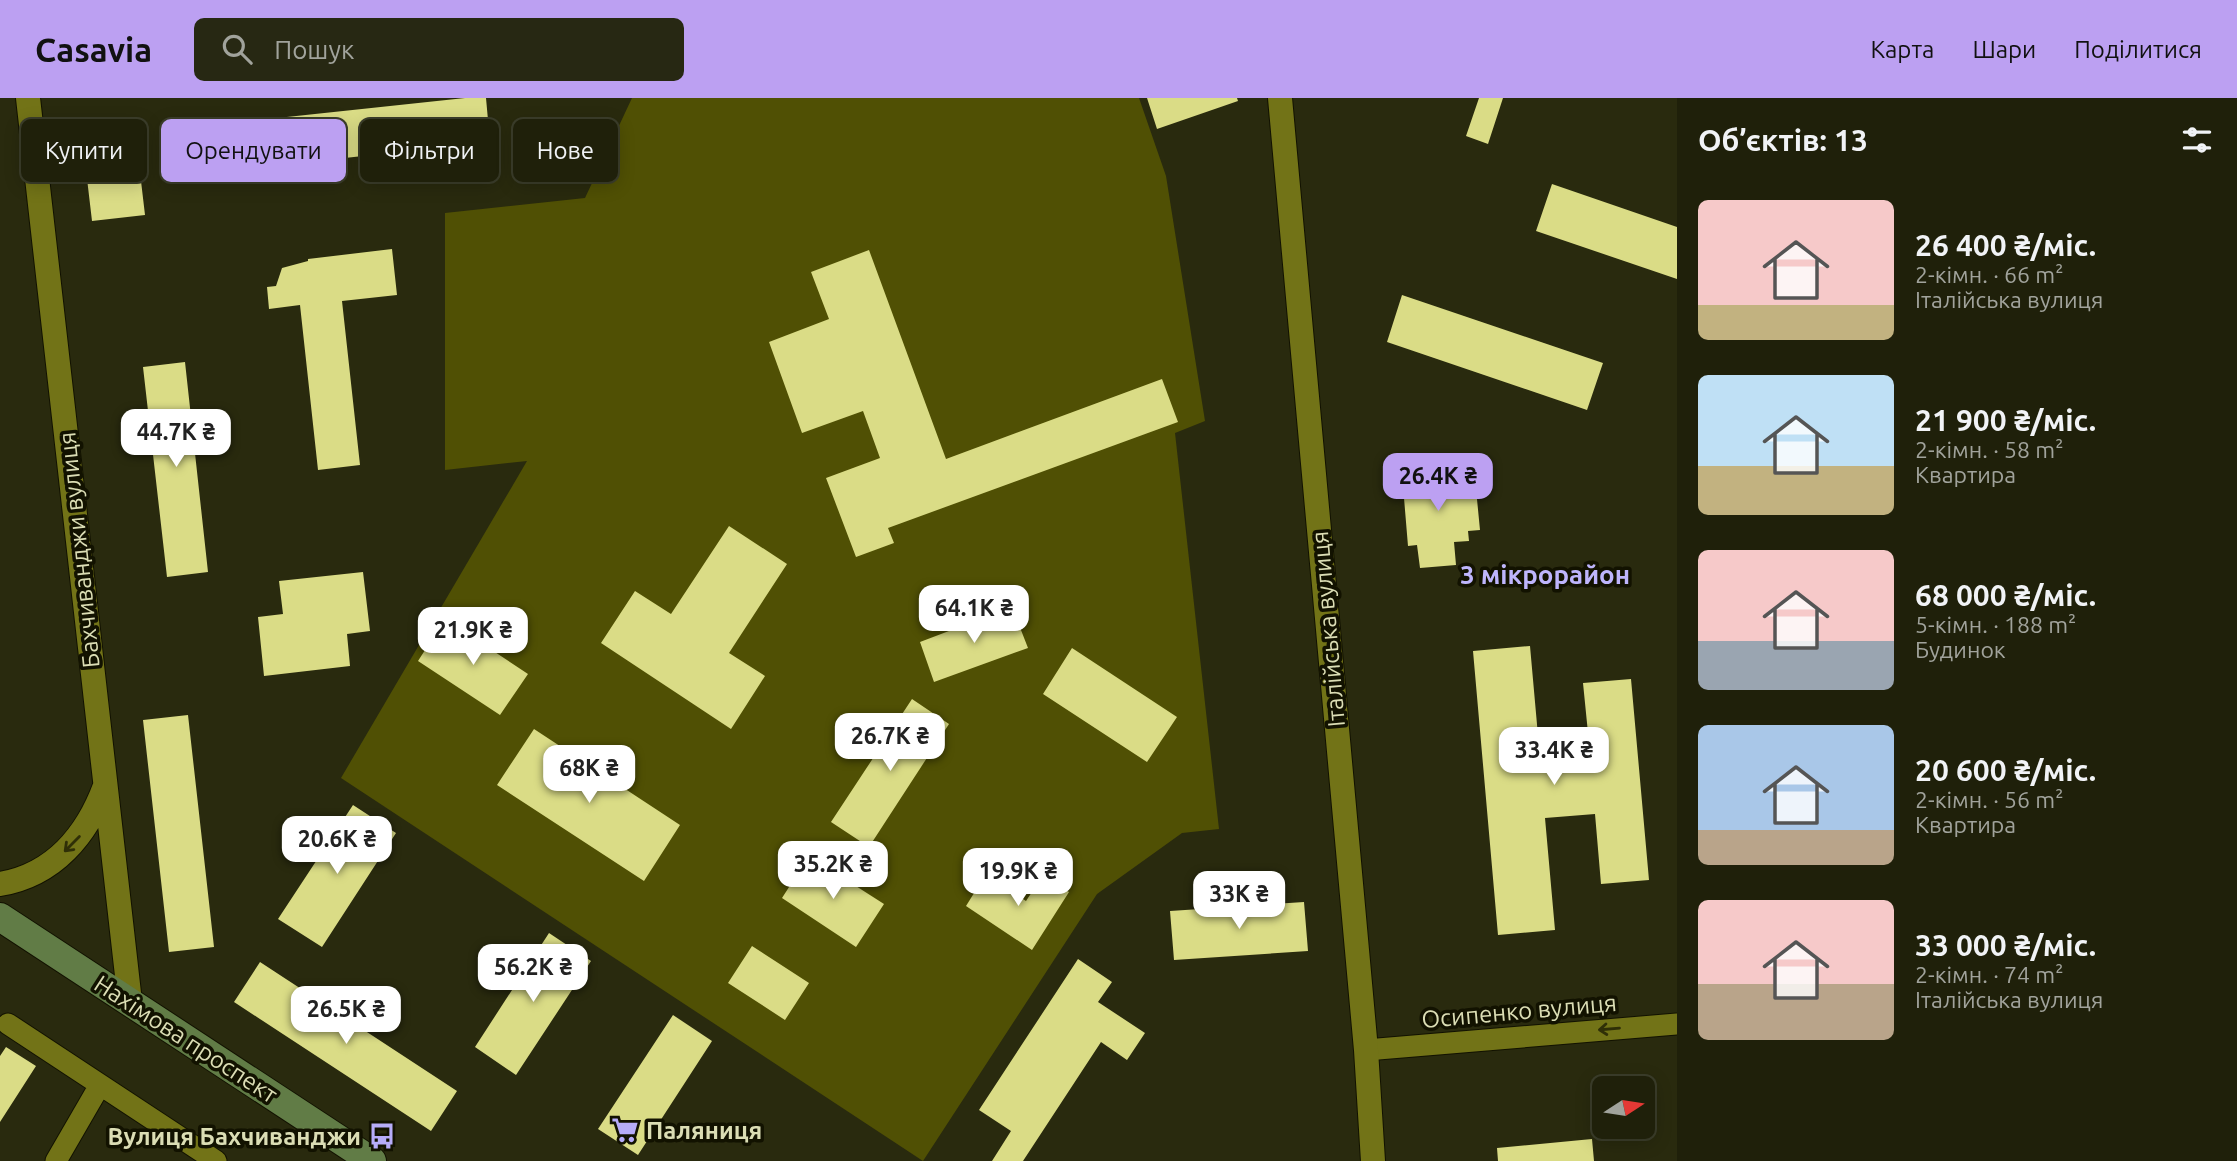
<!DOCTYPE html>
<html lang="uk">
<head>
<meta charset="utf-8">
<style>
	body { margin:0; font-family:Ubuntu,sans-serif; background:#272813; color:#f1f3f6; height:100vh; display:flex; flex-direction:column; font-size:26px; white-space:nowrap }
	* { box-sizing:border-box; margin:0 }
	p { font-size:23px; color:#a1a39c }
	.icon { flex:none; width:38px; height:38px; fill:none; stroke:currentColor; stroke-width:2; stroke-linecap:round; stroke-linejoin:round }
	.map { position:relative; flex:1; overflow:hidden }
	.drawer { display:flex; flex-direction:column; background:#1f200a; width:560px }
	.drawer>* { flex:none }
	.hud { position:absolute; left:21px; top:21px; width:665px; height:63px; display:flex; gap:14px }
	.needle { width:46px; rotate:78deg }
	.controls { position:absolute; left:1592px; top:978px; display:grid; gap:14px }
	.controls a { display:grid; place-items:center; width:63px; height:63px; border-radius:10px; background:#1f200a; box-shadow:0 4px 18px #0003,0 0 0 2px #3c3e2b; font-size:35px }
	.price { position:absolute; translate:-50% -60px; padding:0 16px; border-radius:14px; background:#fff; color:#222; font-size:23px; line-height:46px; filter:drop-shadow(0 2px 4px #0008) }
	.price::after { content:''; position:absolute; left:50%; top:42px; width:21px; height:16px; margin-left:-10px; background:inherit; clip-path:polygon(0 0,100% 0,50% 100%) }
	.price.current { background:#bca0f2; color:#111 }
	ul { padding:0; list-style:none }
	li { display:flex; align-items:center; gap:21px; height:175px; padding:0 21px }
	li span { display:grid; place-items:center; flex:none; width:196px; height:140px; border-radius:10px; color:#555 }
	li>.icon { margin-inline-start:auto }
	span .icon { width:84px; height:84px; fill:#fffc; stroke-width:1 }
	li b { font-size:30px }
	h2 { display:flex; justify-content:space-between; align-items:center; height:84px; padding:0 21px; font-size:30px }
	.chip { padding:0 24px; border-radius:10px; background:#1f200a; box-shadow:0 4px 18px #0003,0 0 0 2px #3c3e2b; font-size:24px; line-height:63px }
	.chip.current { background:#bca0f2; color:#111 }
	header { display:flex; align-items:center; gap:42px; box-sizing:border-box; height:98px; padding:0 35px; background:#bca0f2; color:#111 }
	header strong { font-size:33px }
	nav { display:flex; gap:38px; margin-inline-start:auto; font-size:24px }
	.search { width:490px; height:63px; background:#272813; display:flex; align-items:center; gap:18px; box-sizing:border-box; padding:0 24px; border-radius:10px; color:#a1a39c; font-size:26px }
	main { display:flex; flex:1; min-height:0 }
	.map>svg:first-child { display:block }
</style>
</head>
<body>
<header>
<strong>Casavia</strong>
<div class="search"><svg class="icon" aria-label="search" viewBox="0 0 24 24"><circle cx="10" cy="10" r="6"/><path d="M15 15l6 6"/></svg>Пошук</div>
<nav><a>Карта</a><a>Шари</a><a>Поділитися</a></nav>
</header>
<main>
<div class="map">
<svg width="1677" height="1063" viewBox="0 0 1677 1063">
	<rect width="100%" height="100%" fill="#292a0e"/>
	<!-- green -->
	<path fill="#505004" d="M 632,0 L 1139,0 L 1166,78 L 1205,323 L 1175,335 L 1219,731 L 1182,735 L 1097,796 L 923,1063 L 341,680 L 527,363 L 445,372 L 445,115 L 585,100 Z"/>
	<!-- building -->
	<path fill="#dadc86" d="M 465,0 L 486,0 L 490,44 L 246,71 L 241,24 Z
		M 1147,0 L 1237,0 L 1238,3 L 1157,31 Z
		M 1479,0 L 1503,0 L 1488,46 L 1466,38 Z
		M 137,49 L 145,117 L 92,123 L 84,55 Z
		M 1552,86 L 1677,129 L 1677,181 L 1536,133 Z
		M 392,151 L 397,197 L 342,203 L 360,367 L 318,372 L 300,207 L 269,211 L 267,189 L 276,188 L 282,170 L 308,163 L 308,161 Z
		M 869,152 L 946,361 L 1162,281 L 1178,324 L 888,430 L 894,445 L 856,459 L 826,380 L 880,360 L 863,313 L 802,335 L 769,244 L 829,221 L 811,174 Z
		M 1402,197 L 1603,265 L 1587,312 L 1387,244 Z
		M 185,264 L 208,474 L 167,479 L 143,269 Z
		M 1446,361 L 1448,384 L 1463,383 L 1464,392 L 1476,391 L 1480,432 L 1468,433 L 1469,443 L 1454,444 L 1456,467 L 1420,470 L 1417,447 L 1408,448 L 1403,388 L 1412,387 L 1410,365 Z
		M 729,428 L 787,466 L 729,555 L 765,578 L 731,631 L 601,545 L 635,493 L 671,516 Z
		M 363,474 L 370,533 L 347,536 L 350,568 L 264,578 L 258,519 L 283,516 L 279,483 Z
		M 1012,509 L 1028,550 L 934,584 L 920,544 Z
		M 445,521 L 528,576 L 500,617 L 418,563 Z
		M 1530,548 L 1540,660 L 1590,655 L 1583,585 L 1631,581 L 1649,782 L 1601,786 L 1595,716 L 1545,720 L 1555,832 L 1498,837 L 1473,553 Z
		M 1072,550 L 1177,619 L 1147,664 L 1043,596 Z
		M 912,601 L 949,626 L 869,749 L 831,724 Z
		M 188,617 L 214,849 L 169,854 L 143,622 Z
		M 534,631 L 680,727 L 644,783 L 497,687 Z
		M 353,707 L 396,735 L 322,849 L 278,821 Z
		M 809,758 L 884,806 L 856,849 L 782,800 Z
		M 986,776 L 1026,803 L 1043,777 L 1069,794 L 1032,852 L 966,808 Z
		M 1304,804 L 1308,853 L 1174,862 L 1170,813 Z
		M 549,835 L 591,863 L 516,977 L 475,949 Z
		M 752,848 L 809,885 L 785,922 L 728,885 Z
		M 1078,861 L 1112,884 L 1098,904 L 1145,935 L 1127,962 L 1101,944 L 1023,1063 L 992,1063 L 1011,1033 L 979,1012 Z
		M 260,864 L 457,993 L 431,1033 L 234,904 Z
		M 673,917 L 712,943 L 638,1057 L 598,1031 Z
		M 6,949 L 36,968 L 0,1024 L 0,958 Z
		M 1592,1041 L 1594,1063 L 1498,1063 L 1497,1050 Z"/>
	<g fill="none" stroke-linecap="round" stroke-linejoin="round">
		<!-- minor casing -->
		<g stroke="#121200" stroke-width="23">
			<path id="minor" d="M 8,926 L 216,1063
				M 1366,952 L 1677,926
				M 56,1063 L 100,987"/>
		</g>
		<!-- tertiary casing -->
		<g stroke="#121200" stroke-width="26">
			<path id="tertiary" d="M 28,0 L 130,904
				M 1280,0 L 1366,952 L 1373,1063
				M 0,786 C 54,777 87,737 105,688"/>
		</g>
		<!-- secondary casing -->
		<g stroke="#121200" stroke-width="30">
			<path id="secondary" d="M 0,819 L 372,1063"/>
		</g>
		<!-- minor -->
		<use href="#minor" stroke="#727317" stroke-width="21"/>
		<!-- tertiary -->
		<use href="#tertiary" stroke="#727317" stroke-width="24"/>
		<!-- secondary -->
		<use href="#secondary" stroke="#617c46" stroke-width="28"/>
	</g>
	<!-- one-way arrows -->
	<defs><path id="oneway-shaft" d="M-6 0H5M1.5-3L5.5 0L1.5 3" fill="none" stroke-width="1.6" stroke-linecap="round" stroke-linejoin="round" transform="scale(1.75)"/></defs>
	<g stroke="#2f2f07">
		<use href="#oneway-shaft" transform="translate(72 746) rotate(135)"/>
		<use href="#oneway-shaft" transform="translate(1609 931) rotate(175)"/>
	</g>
	<!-- icons -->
	<defs>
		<g id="supermarket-bare" transform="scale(2.1)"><path d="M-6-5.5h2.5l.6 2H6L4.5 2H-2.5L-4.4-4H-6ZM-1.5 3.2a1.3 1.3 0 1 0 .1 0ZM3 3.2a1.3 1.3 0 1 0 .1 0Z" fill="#b6acf8" stroke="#121200" stroke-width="2.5" paint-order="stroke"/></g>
		<g id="bus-bare" transform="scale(2.1)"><path d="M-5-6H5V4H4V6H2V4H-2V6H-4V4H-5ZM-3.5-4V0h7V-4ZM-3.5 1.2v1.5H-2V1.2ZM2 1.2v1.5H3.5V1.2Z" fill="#b6acf8" stroke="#121200" stroke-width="2.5" paint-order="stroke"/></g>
	</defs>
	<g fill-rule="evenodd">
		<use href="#supermarket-bare" x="625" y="1032"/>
		<use href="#bus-bare" x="382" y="1038"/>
	</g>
	<g text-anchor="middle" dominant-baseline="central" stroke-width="7" stroke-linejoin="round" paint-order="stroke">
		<!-- street labels -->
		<g font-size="24" fill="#dbddb4" stroke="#121200">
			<text transform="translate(79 452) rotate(-96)">Бахчиванджи вулиця</text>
			<text transform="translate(1328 531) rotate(-95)">Італійська вулиця</text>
			<text transform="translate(1519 913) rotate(-5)">Осипенко вулиця</text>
			<text transform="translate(186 941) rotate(33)">Нахімова проспект</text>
		</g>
		<!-- poi labels -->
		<g font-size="24" font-weight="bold" fill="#dbddb4" stroke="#121200" text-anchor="start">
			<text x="646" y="1032">Паляниця</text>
			<text x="361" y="1038" text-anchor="end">Вулиця Бахчиванджи</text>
		</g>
		<!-- neighbourhood labels -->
		<g font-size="26" font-weight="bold" fill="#beb5fc" stroke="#121200">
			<text x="1545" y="476">3 мікрорайон</text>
		</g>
	</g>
</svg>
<div class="controls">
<a><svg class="needle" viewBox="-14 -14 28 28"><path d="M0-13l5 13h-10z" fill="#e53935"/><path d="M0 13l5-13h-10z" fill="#a1a39c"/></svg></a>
</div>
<b class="price" style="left:176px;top:371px">44.7K ₴</b>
<b class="price current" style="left:1438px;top:415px">26.4K ₴</b>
<b class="price" style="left:974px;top:547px">64.1K ₴</b>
<b class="price" style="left:473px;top:569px">21.9K ₴</b>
<b class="price" style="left:890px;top:675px">26.7K ₴</b>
<b class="price" style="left:1554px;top:689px">33.4K ₴</b>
<b class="price" style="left:589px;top:707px">68K ₴</b>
<b class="price" style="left:337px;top:778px">20.6K ₴</b>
<b class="price" style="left:833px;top:803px">35.2K ₴</b>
<b class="price" style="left:1018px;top:810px">19.9K ₴</b>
<b class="price" style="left:1239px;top:833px">33K ₴</b>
<b class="price" style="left:533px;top:906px">56.2K ₴</b>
<b class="price" style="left:346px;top:948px">26.5K ₴</b>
<div class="hud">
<a class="chip">Купити</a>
<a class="chip current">Орендувати</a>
<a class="chip">Фільтри</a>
<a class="chip">Нове</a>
</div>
</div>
<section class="drawer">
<h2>Об’єктів: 13<svg class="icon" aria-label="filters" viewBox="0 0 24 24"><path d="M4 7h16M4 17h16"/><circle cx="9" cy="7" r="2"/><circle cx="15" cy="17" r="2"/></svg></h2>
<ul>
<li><span style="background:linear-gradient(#f6c9c9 75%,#c2b280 0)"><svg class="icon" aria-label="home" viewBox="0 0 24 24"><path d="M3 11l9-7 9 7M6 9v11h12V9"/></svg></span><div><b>26 400 ₴/міс.</b><p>2-кімн. · 66 m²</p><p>Італійська вулиця</p></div></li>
<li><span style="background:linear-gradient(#bfe0f5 65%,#c2b280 0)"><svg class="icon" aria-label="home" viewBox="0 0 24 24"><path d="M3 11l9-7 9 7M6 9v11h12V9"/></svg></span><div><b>21 900 ₴/міс.</b><p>2-кімн. · 58 m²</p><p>Квартира</p></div></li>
<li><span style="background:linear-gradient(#f6c9c9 65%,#9aa5b1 0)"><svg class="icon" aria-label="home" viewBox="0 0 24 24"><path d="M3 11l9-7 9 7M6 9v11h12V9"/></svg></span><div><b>68 000 ₴/міс.</b><p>5-кімн. · 188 m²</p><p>Будинок</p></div></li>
<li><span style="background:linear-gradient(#a9c7e8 75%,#b9a48a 0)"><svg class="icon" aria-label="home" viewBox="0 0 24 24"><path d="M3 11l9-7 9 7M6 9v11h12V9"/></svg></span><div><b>20 600 ₴/міс.</b><p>2-кімн. · 56 m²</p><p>Квартира</p></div></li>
<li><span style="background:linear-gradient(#f6c9c9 60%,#b9a48a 0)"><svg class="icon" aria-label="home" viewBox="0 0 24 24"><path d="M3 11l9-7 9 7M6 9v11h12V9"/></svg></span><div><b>33 000 ₴/міс.</b><p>2-кімн. · 74 m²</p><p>Італійська вулиця</p></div></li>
</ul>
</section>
</main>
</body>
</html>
